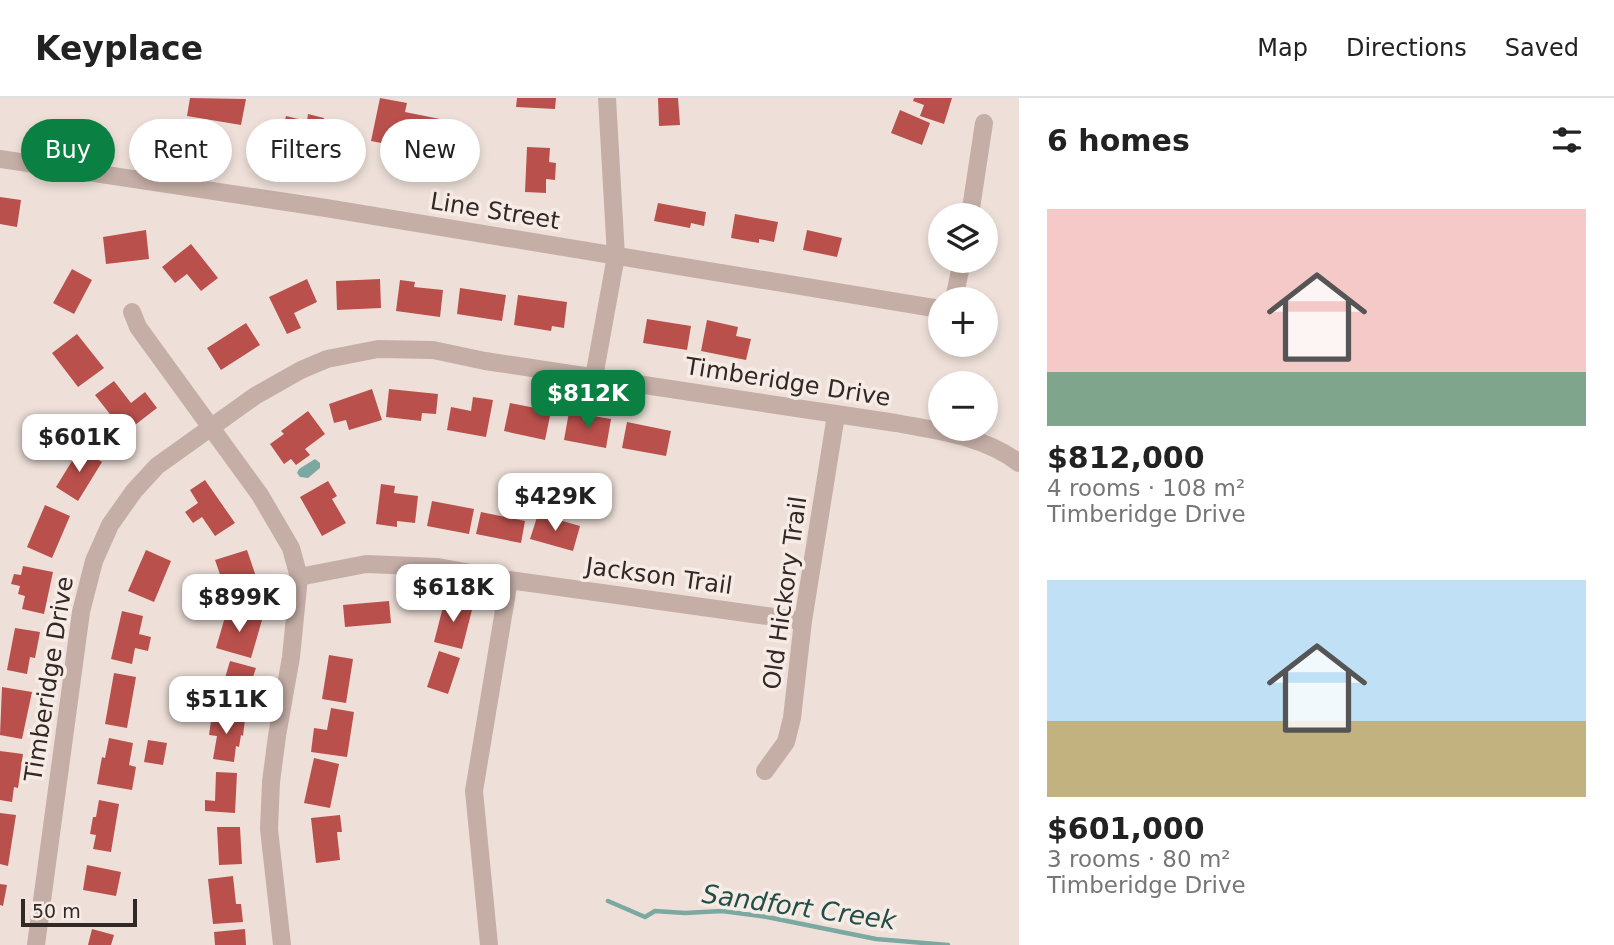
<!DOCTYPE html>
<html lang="en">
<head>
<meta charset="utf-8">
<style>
	body { margin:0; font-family:"DejaVu Sans",sans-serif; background:#f6f6f6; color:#222; height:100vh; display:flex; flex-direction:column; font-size:26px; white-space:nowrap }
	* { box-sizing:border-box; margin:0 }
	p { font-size:23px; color:#767676 }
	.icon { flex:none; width:38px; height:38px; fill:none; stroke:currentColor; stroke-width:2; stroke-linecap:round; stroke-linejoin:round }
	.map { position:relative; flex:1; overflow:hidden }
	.drawer { display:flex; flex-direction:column; background:#fff; width:595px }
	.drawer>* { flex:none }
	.hud { position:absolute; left:21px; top:21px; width:665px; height:63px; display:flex; gap:14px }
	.fabs { position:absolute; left:928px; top:105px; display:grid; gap:14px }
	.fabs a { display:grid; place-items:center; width:70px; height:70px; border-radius:50%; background:#fff; box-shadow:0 4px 10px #0003; font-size:35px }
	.scale { position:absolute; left:21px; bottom:18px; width:116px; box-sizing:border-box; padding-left:7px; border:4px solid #322826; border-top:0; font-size:19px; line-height:24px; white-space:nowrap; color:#322826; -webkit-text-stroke:5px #f7ebe5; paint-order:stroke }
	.price { position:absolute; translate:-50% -60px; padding:0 16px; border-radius:14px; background:#fff; color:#222; font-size:23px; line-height:46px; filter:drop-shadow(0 2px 4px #0008) }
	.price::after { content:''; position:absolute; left:50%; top:42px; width:21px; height:16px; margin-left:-10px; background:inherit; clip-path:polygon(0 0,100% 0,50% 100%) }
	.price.active { background:#0b8043; color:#fff }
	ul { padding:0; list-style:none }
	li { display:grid; align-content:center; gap:14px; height:371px; padding:0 28px }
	li span { display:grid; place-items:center; height:217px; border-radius:0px; color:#555 }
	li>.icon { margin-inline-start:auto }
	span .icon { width:126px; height:126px; fill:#fffc; stroke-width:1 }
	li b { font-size:30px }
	h2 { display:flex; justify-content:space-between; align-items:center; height:84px; padding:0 28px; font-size:30px }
	.tag { padding:0 24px; border-radius:32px; background:#fff; box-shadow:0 4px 10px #0003; font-size:24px; line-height:63px }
	.tag.active { background:#0b8043; color:#fff }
	header { display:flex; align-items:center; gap:42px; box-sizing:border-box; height:98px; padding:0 35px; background:#fff; border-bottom:2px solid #e0e0e0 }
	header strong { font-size:33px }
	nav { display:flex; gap:38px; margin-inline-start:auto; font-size:24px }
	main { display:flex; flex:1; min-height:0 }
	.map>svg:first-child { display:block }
</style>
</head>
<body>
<header>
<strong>Keyplace</strong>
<nav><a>Map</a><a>Directions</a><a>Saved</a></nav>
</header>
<main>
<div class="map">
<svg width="1019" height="847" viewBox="0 0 1019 847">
	<rect width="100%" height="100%" fill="#eee0d9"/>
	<!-- water -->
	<path fill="#7ba8a1" d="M 315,361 L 320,365 L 320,370 L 308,380 L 300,379 L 297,375 L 299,371 Z"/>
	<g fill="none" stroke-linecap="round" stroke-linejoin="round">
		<!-- stream -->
		<path stroke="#7ba8a1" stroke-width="4.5" d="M 608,803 L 645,819 L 655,813 L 685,815 L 722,813 L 767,819 L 876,841 L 948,847"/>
	</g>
	<!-- building -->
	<path fill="#b9504c" d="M 190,0 L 246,1 L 241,27 L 187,18 Z
		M 380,0 L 407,5 L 405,14 L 440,21 L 432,55 L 371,43 Z
		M 517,0 L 556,0 L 555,11 L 516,9 Z
		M 658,0 L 678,0 L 680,27 L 659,28 Z
		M 914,0 L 952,0 L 944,26 L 920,18 L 924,7 L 913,3 Z
		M 900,12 L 930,25 L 922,47 L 891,35 Z
		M 308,16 L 324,20 L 323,24 L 350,31 L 343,62 L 279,46 L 286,18 L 307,23 Z
		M 527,49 L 550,50 L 549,64 L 556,65 L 555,82 L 546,81 L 546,95 L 525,94 Z
		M 0,99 L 21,102 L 17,129 L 0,126 Z
		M 658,105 L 706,114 L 704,128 L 691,125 L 690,130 L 654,123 Z
		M 735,116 L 778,124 L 774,144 L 759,141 L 759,145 L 731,140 Z
		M 146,132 L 149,161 L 106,166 L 103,139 Z
		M 807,132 L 842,140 L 837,159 L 803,152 Z
		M 191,146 L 218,180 L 201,193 L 187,176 L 175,185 L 162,169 Z
		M 72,171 L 92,182 L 74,216 L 53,205 Z
		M 307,181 L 317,204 L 294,215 L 301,230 L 287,236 L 269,199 Z
		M 380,181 L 381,210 L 337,212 L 336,183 Z
		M 400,182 L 415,184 L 414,189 L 443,192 L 440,219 L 396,213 Z
		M 460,190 L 506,197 L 502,223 L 457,216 Z
		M 518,197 L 567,204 L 564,230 L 552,228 L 551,233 L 514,227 Z
		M 647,221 L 691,228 L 687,252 L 643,245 Z
		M 707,222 L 738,229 L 736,238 L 751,241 L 746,262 L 701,253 Z
		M 246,225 L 260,247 L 221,272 L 207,250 Z
		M 77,236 L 104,270 L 78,289 L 52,255 Z
		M 114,283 L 131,305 L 145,294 L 157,310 L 135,327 L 130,321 L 120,329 L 95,297 Z
		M 372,291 L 382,322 L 349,332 L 346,322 L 334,325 L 329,306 Z
		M 389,291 L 438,296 L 436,316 L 422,315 L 421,323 L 386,319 Z
		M 473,299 L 493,302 L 486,339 L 447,332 L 451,309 L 471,313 Z
		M 510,305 L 551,313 L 545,342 L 504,333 Z
		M 308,313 L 325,336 L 305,351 L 310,357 L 296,367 L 291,361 L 284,366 L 270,346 L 284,336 L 281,333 Z
		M 569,314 L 611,321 L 606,350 L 564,342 Z
		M 627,324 L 671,333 L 666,358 L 622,350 Z
		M 80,350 L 102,364 L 78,403 L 56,389 Z
		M 205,382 L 235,425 L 215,438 L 202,419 L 193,425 L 185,414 L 198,405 L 190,392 Z
		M 328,383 L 337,398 L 332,401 L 346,425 L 322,438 L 300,399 Z
		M 381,386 L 395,388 L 394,395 L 418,398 L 415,425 L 397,423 L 397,429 L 376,426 Z
		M 432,403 L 474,411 L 469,436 L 427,428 Z
		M 45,407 L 70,418 L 52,460 L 27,449 Z
		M 481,414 L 525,423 L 521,445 L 476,436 Z
		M 538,416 L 580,428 L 573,453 L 530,441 Z
		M 146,452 L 171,463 L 154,504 L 128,493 Z
		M 247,452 L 262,496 L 235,505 L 229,486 L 224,488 L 215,462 Z
		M 23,468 L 53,474 L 44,516 L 22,511 L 25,498 L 18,496 L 20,488 L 11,486 L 14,476 L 21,477 Z
		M 445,501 L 473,508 L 462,551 L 434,544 Z
		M 389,503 L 391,525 L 345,529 L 343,507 Z
		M 227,512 L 262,522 L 251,560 L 216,550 Z
		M 122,513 L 143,518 L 139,536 L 151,539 L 148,553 L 135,550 L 132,566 L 111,561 Z
		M 15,530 L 40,534 L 35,560 L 30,559 L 27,576 L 7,572 Z
		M 439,553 L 460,560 L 448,596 L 427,589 Z
		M 329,557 L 353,561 L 346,605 L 322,601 Z
		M 230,563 L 256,570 L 241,614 L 217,607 Z
		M 114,575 L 136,579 L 127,630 L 105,626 Z
		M 2,589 L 32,594 L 22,641 L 0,637 Z
		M 331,610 L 354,614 L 347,659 L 311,654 L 314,630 L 327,632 Z
		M 212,616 L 245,621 L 243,638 L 241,637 L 239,649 L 236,648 L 234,664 L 213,661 L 217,638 L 209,637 Z
		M 109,640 L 133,645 L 129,667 L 136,669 L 132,692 L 97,686 L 102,659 L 105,660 Z
		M 148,642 L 167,645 L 163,667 L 144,664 Z
		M 0,653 L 23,656 L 18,690 L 14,689 L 12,704 L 0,702 Z
		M 314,660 L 339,666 L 330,710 L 304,705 Z
		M 216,674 L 237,675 L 235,715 L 205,713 L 205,702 L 215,703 Z
		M 99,702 L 119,706 L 111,754 L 93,751 L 96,737 L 90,736 L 93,719 L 96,719 Z
		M 0,715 L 16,717 L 8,768 L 0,766 Z
		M 340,717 L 342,734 L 337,734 L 340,762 L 316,765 L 311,720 Z
		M 217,729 L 240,729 L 242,766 L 219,767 Z
		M 87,767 L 121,774 L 116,798 L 83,792 Z
		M 233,778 L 236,806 L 241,806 L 243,824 L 213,826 L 208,781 Z
		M 0,786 L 7,787 L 3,808 L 0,807 Z
		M 92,831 L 114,837 L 111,847 L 88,847 Z
		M 245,831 L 246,847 L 215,847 L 214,834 Z"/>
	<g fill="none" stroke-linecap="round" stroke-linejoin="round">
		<!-- minor -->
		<path stroke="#c5aea6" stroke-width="18" d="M 0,61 L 326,110 L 940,211
			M 970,117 L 984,25
			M 954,201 L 962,163
			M 132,214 L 138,229 L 260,397 L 291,450 L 299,479 L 291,559 L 277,638 L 271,684 L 269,731 L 282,847
			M 594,279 L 616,158 L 607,0
			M 299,479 L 366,466 L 438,469 L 509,482 L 803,523
			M 765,673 L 786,644 L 792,620 L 803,523 L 836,317
			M 36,847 L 81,514 L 94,463 L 110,427 L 134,393 L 157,368 L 255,298 L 301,272 L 327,261 L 378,251 L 433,252 L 485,263 L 896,325 C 939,333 984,338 1019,365
			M 489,847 L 474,693 L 509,482"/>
	</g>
	<g text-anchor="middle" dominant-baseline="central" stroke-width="7" stroke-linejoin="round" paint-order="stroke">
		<!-- street labels -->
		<g font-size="24" fill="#322826" stroke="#f7ebe5">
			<text transform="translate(495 113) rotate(9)">Line Street</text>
			<text transform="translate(788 284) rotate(9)">Timberidge Drive</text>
			<text transform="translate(659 478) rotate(8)">Jackson Trail</text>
			<text transform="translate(785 495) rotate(-82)">Old Hickory Trail</text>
			<text transform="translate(49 581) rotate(-81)">Timberidge Drive</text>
		</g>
		<!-- water labels -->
		<g font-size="26" font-style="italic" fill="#204f48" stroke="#f7ebe5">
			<text transform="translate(799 809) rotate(8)">Sandfort Creek</text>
		</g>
	</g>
</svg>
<div class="fabs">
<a><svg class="icon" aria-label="layers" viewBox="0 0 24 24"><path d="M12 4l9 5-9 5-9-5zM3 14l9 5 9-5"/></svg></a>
<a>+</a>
<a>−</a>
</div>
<div class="scale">50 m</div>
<b class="price active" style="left:588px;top:332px">$812K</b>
<b class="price" style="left:79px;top:376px">$601K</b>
<b class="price" style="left:555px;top:435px">$429K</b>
<b class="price" style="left:453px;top:526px">$618K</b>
<b class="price" style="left:239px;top:536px">$899K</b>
<b class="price" style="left:226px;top:638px">$511K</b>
<div class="hud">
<a class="tag active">Buy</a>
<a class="tag">Rent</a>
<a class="tag">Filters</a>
<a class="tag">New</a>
</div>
</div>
<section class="drawer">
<h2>6 homes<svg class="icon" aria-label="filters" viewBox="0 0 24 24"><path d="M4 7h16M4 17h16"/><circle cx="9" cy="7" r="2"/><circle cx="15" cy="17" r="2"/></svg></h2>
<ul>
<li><span style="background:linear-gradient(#f6c9c9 75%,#7fa58c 0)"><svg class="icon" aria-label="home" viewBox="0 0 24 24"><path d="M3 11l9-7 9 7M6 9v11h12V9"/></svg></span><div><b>$812,000</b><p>4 rooms · 108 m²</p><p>Timberidge Drive</p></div></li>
<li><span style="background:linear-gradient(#bfe0f5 65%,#c2b280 0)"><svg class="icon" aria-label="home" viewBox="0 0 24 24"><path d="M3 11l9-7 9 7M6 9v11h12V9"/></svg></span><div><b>$601,000</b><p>3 rooms · 80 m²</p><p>Timberidge Drive</p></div></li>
</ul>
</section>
</main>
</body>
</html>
